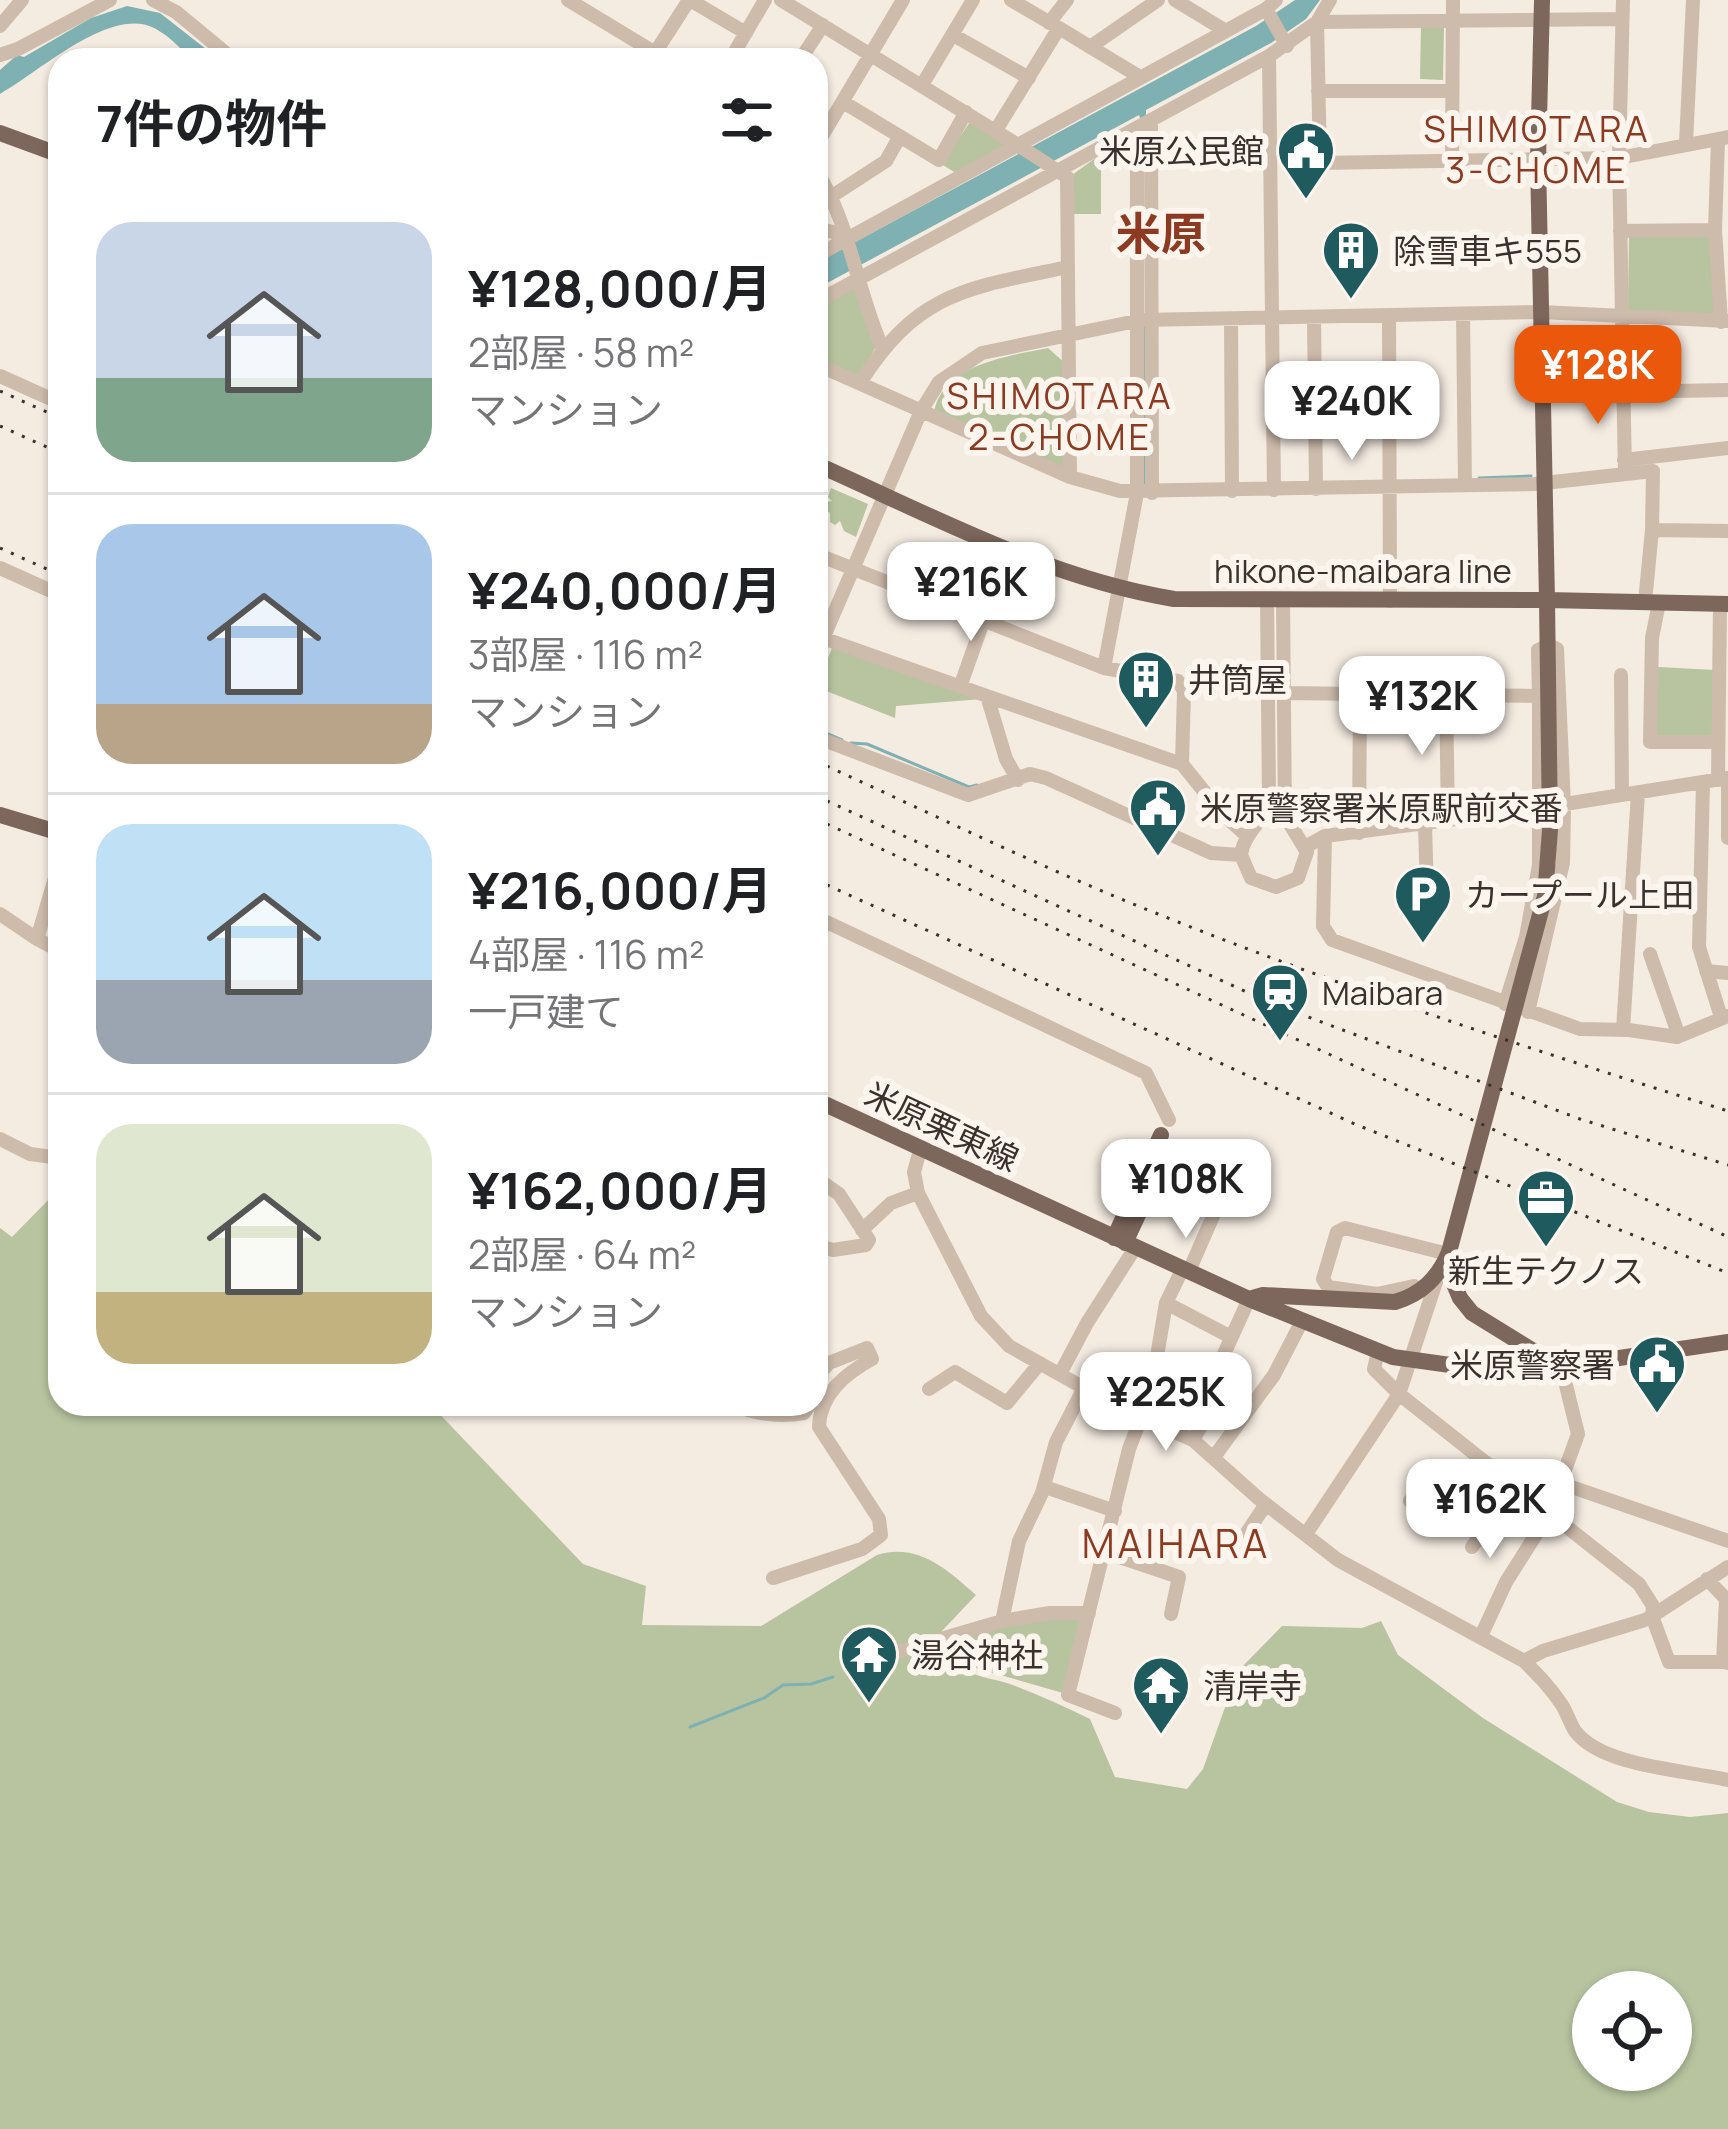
<!DOCTYPE html>
<html lang="ja">
<head>
<meta charset="utf-8">
<style>
	body { margin:0; font-family:Manrope,"Noto Sans JP",sans-serif; background:#f2f2f2; color:#202124; height:100vh; display:flex; flex-direction:column; font-size:45px; white-space:nowrap }
	* { box-sizing:border-box; margin:0 }
	p { font-size:39px; color:#757577 }
	.icon { flex:none; width:66px; height:66px; fill:none; stroke:currentColor; stroke-width:2; stroke-linecap:round; stroke-linejoin:round }
	.map { position:relative; flex:1; overflow:hidden }
	.details { position:absolute; left:48px; top:48px; width:780px; height:1368px; display:flex; flex-direction:column; background:#fff; border-radius:36px; box-shadow:0 3px 9px #0004 }
	.details>* { flex:none }
	.controls { position:absolute; left:1572px; top:1971px; display:grid; gap:24px }
	.controls a { display:grid; place-items:center; width:120px; height:120px; border-radius:50%; background:#fff; box-shadow:0 3px 9px #0004; font-size:60px }
	.price { position:absolute; translate:-50% -102px; padding:0 27px; border-radius:24px; background:#fff; color:#222; font-size:39px; line-height:78px; filter:drop-shadow(0 3px 6px #0008) }
	.price::after { content:''; position:absolute; left:50%; top:72px; width:36px; height:27px; margin-left:-18px; background:inherit; clip-path:polygon(0 0,100% 0,50% 100%) }
	.price.selected { background:#ea580c; color:#fff }
	ul { padding:0; list-style:none }
	li { display:flex; align-items:center; gap:36px; height:300px; padding:0 48px }
	li+li { border-top:3px solid #e0e0e0 }
	li span { display:grid; place-items:center; flex:none; width:336px; height:240px; border-radius:36px; color:#555 }
	li>.icon { margin-inline-start:auto }
	span .icon { width:144px; height:144px; fill:#fffc; stroke-width:1 }
	li b { font-size:51px }
	h2 { display:flex; justify-content:space-between; align-items:center; height:144px; padding:0 48px; font-size:51px }
	.map>svg:first-child { display:block }
</style>
</head>
<body>
<div class="map">
<svg width="1728" height="2129" viewBox="0 0 1728 2129">
	<rect width="100%" height="100%" fill="#f4ebe1"/>
	<!-- green -->
	<path fill="#b8c4a0" fill-rule="evenodd" d="M 1421,25 L 1444,26 L 1443,80 L 1420,79 Z
		M 970,122 L 1006,143 L 1003,152 L 956,173 L 941,164 Z
		M 1101,154 L 1101,214 L 1071,214 L 1072,175 Z
		M 1629,236 L 1712,237 L 1715,315 L 1628,310 Z
		M 858,286 L 877,345 L 859,376 L 816,361 L 816,308 Z
		M 1048,348 L 1066,364 L 1064,467 L 1060,469 L 934,412 C 943,364 1008,356 1048,348 Z
		M 831,488 L 868,504 L 856,537 L 844,531 L 840,521 L 835,525 L 830,522 L 830,513 L 824,508 L 826,502 L 832,501 L 828,497 Z
		M 832,648 L 982,699 L 896,706 L 895,718 L 816,687 L 820,661 L 826,663 Z
		M 1658,667 L 1715,670 L 1714,736 L 1658,736 L 1654,733 Z
		M 60,1188 L 60,1404 L 430,1404 L 583,1564 L 646,1586 L 642,1625 L 761,1626 L 877,1555 C 917,1542 947,1569 976,1595 L 941,1632 L 955,1666 C 978,1678 988,1677 1010,1684 C 1037,1694 1064,1706 1090,1719 L 1115,1777 L 1187,1789 L 1203,1769 L 1238,1671 L 1282,1626 L 1362,1628 L 1381,1621 L 1398,1655 L 1483,1718 L 1617,1802 L 1649,1812 L 1690,1817 L 1728,1813 L 1728,2129 L 0,2129 L 0,1228 L 12,1237 ZM 1593,1992 L 1671,1992 L 1671,2070 L 1593,2070 Z
		M 1056,1615 L 1081,1620 L 1063,1693 L 969,1666 L 957,1656 L 952,1643 L 999,1627 Z"/>
	<!-- water -->
	<path fill="#7fb0b2" d="M 1295,0 L 1320,0 L 1306,19 L 1271,43 L 1146,110 L 1146,116 L 1140,118 L 1139,115 L 816,289 L 816,263 L 1256,26 Z
		M 127,6 L 160,13 L 220,60 C 177,60 186,45 154,28 C 110,6 38,73 0,94 L 0,70 L 17,55 L 24,57 L 91,18 Z"/>
	<g fill="none" stroke-linecap="round" stroke-linejoin="round">
		<!-- stream -->
		<path stroke="#7fb0b2" stroke-width="3" d="M 1144,325 L 1145,483
			M 1479,478 L 1531,476
			M 816,729 L 842,740
			M 851,743 L 867,744 L 969,787 L 977,785
			M 690,1727 L 764,1698 L 783,1685 L 811,1684 L 833,1677"/>
		<!-- minor -->
		<path stroke="#cdbbac" stroke-width="14" d="M 153,0 L 176,12 L 234,60
			M 568,0 L 667,60
			M 690,0 L 746,33
			M 781,0 L 1018,145 L 816,256
			M 1175,0 L 1226,31
			M 1276,0 L 1266,9 L 1287,46
			M 1623,0 L 1619,158 L 1625,473
			M 1621,19 L 1317,22 L 1320,163 L 1619,158 L 1728,137
			M 1049,23 L 1067,0
			M 0,26 L 22,0
			M 1059,28 L 1140,77
			M 953,35 L 1029,78
			M 1090,47 L 1158,0
			M 655,53 L 689,0
			M 0,55 L 18,49 L 110,0
			M 1269,56 L 1274,490
			M 730,60 L 765,0
			M 800,60 L 823,25
			M 922,85 L 973,0
			M 1318,91 L 1449,91
			M 843,102 L 939,160 L 966,112
			M 1151,120 L 1152,493
			M 1137,128 L 1137,493 L 1104,668 L 1178,681 L 1184,691 L 1182,764 L 1220,811 L 1247,836
			M 996,130 L 1059,28 L 1011,0
			M 1718,140 L 1715,230 L 1721,322
			M 1686,143 L 1693,0
			M 816,146 L 903,0
			M 1452,160 L 1453,0
			M 816,170 C 851,225 856,289 882,347
			M 832,196 L 886,161 L 900,136
			M 816,228 L 846,235
			M 1620,231 L 1715,230
			M 816,302 L 1269,56 L 1317,22 L 1330,0
			M 1463,314 L 1465,485
			M 1389,315 L 1390,601
			M 1314,317 L 1316,489
			M 1231,319 L 1232,491
			M 816,364 L 1070,477 L 1120,491 L 1535,484 L 1653,471 L 1652,530
			M 0,376 L 60,403
			M 860,383 C 918,291 968,288 1068,267
			M 1622,392 L 1728,390
			M 1624,460 L 1728,448
			M 1070,477 L 1067,177 L 1018,145 L 1266,9
			M 816,554 L 1104,668
			M 0,568 L 60,595
			M 1267,600 L 1269,797 C 1266,822 1244,831 1241,855 L 1251,878 L 1276,887 L 1298,878 L 1307,852 L 1285,816 L 1283,600
			M 1645,602 L 1652,530 L 1728,531
			M 1659,603 L 1652,638 L 1650,742 L 1718,742
			M 817,636 L 987,696 L 1006,759 L 1018,780
			M 816,655 L 921,411 L 939,382 L 982,353 L 1141,320 L 1541,312 L 1728,321
			M 1621,675 L 1622,795
			M 960,687 L 983,622
			M 1284,693 L 1360,694
			M 987,696 L 1182,764
			M 1446,696 L 1448,820
			M 816,737 L 968,795 L 1030,774 L 1046,778 L 1211,853 L 1241,855
			M 1728,778 L 1728,838
			M 1718,780 L 1720,604
			M 1703,783 L 1699,947 L 1721,1017
			M 1425,824 L 1427,894
			M 1359,833 L 1360,694 L 1539,696 L 1538,650 L 1549,645 L 1557,649 L 1564,805 L 1563,863 L 1528,1012
			M 1325,836 L 1323,926 L 1332,940 L 1580,1029 L 1629,1030 L 1677,1037 L 1728,1016
			M 1305,847 L 1325,836 L 1540,808 L 1728,778
			M 60,861 L 37,939 L 60,951
			M 0,914 L 37,939
			M 816,917 L 1146,1073 L 1169,1120
			M 1650,954 L 1679,1036
			M 1706,971 L 1728,973
			M 1505,1004 L 1526,937 L 1539,865 L 1539,696
			M 1623,1030 L 1638,793
			M 0,1139 L 30,1154 L 60,1158
			M 920,1150 L 914,1172 L 918,1193 L 981,1316 L 1009,1346 L 1120,1408 L 1193,1440 L 1258,1498 L 1338,1560 L 1524,1661 C 1538,1675 1551,1688 1562,1705 C 1567,1713 1570,1723 1575,1731 C 1602,1767 1686,1770 1728,1780
			M 816,1178 L 839,1194 L 869,1240 L 866,1245 L 833,1250 L 816,1245
			M 862,1230 L 891,1203 L 918,1193
			M 1189,1271 L 1231,1175
			M 1414,1286 L 1377,1294 L 1328,1287 L 1323,1279 L 1337,1232 L 1345,1228 L 1444,1253
			M 1166,1303 L 1231,1337
			M 1378,1352 L 1374,1369 L 1399,1394 L 1639,1584 L 1653,1606 L 1652,1616 L 1645,1620 L 1543,1651 L 1524,1661
			M 1060,1374 L 1087,1323 L 1135,1248
			M 1084,1388 L 1056,1442 L 1042,1493 L 1019,1541 L 1002,1621 L 1050,1613 L 1089,1613
			M 929,1389 L 955,1372 L 1007,1403 L 1040,1363
			M 734,1404 C 753,1415 783,1417 804,1413 L 810,1404
			M 1193,1440 L 1205,1419 L 1209,1387 L 1249,1299
			M 1214,1457 L 1274,1375 L 1302,1321
			M 1563,1484 L 1728,1541
			M 1045,1487 L 1115,1511
			M 1410,1501 L 1414,1503 L 1423,1482 L 1456,1495
			M 1441,1518 L 1480,1460
			M 1306,1534 L 1399,1394 L 1439,1273
			M 1472,1547 L 1515,1487
			M 1105,1552 L 1179,1577 L 1171,1614
			M 1234,1552 L 1266,1504
			M 773,1578 L 862,1549 L 881,1535 L 879,1519 L 819,1427 C 820,1394 845,1374 872,1359 L 867,1348 L 829,1363 L 819,1374
			M 1707,1579 L 1726,1599 L 1723,1662 L 1728,1663
			M 1481,1636 L 1506,1582 L 1549,1514 L 1578,1434 L 1562,1369
			M 873,1659 L 1002,1621
			M 1723,1662 L 1669,1662 L 1652,1616 L 1728,1567
			M 1115,1713 L 1068,1695 L 1129,1449 L 1151,1392 L 1166,1303 L 1183,1268"/>
		<!-- major -->
		<path stroke="#7d675c" stroke-width="16" d="M 1542,0 L 1538,160 L 1547,600 L 1728,604
			M 0,133 L 60,155
			M 816,464 C 933,516 1047,578 1174,599 L 1547,600 L 1550,830 L 1545,896 L 1449,1252 C 1438,1278 1422,1294 1395,1302 L 1263,1295 L 1249,1299
			M 0,815 L 60,833
			M 816,1100 L 1249,1299 L 1393,1357 L 1493,1371 L 1538,1370 L 1728,1342
			M 1114,1238 L 1161,1135
			M 1125,1243 L 1164,1159 L 1173,1154
			M 1445,1263 L 1460,1298 L 1472,1313 L 1561,1368"/>
		<!-- rail -->
		<path stroke="#3b302b" stroke-width="3" stroke-dasharray="3 9" stroke-linecap="butt" d="M 0,391 L 60,418
			M 0,426 L 60,453
			M 0,548 L 60,575
			M 816,761 C 930,813 1042,868 1158,914 C 1345,989 1536,1051 1728,1111
			M 816,796 L 1271,1003 L 1580,1119 L 1728,1165
			M 816,819 L 1728,1237
			M 816,880 L 1357,1125 L 1728,1273"/>
	</g>
	<!-- icons -->
	<defs>
		<g id="civic-pin" transform="scale(3)"><path d="M0 17L-7.5 6A9.5 9.5 0 1 1 7.5 6Z" fill="#1f5a5e" stroke="#fbf5ee"/><path d="M-.6-6.5H3V-4.5H.6V-3L4-1V1h2V6H-6V1h2V-1L-.6-3ZM-1.2 2.5V6h2.4V2.5Z" fill="#fff"/></g>
		<g id="building-pin" transform="scale(3)"><path d="M0 17L-7.5 6A9.5 9.5 0 1 1 7.5 6Z" fill="#1f5a5e" stroke="#fbf5ee"/><path d="M-4-6H4V6H1V3H-1V6H-4ZM-2.5-4.3h1.7v1.8h-1.7ZM.8-4.3h1.7v1.8H.8ZM-2.5-1h1.7V.8h-1.7ZM.8-1h1.7V.8H.8Z" fill="#fff"/></g>
		<g id="parking-pin" transform="scale(3)"><path d="M0 17L-7.5 6A9.5 9.5 0 1 1 7.5 6Z" fill="#1f5a5e" stroke="#fbf5ee"/><path d="M-3.5-5.5H1a3.5 3.5 0 0 1 0 7H-1V5.5H-3.5ZM-1-3.4V-.6H.8a1.4 1.4 0 0 0 0-2.8Z" fill="#fff"/></g>
		<g id="station-pin" transform="scale(3)"><path d="M0 17L-7.5 6A9.5 9.5 0 1 1 7.5 6Z" fill="#1f5a5e" stroke="#fbf5ee"/><path d="M-3-6H3Q5-6 5-4V2Q5 4 3 4L4.5 6H3L1.5 4h-3L-3 6H-4.5L-3 4Q-5 4-5 2V-4Q-5-6-3-6ZM-3.5-4v3h7v-3ZM-3.5 1v1.5H-2V1ZM2 1v1.5H3.5V1Z" fill="#fff"/></g>
		<g id="office-pin" transform="scale(3)"><path d="M0 17L-7.5 6A9.5 9.5 0 1 1 7.5 6Z" fill="#1f5a5e" stroke="#fbf5ee"/><path d="M-6-3h4V-5.5h4V-3h4V5H-6ZM-1-4.5V-3h2v-1.5ZM-6 0V1H6V0Z" fill="#fff"/></g>
		<g id="temple-pin" transform="scale(3)"><path d="M0 17L-7.5 6A9.5 9.5 0 1 1 7.5 6Z" fill="#1f5a5e" stroke="#fbf5ee"/><path d="M0-6L5-2H3V0L6.5 2.5H4V6H1.5V3h-3V6H-4V2.5H-6.5L-3 0V-2H-5Z" fill="#fff"/></g>
	</defs>
	<g fill-rule="evenodd">
		<use href="#civic-pin" x="1306" y="150"/>
		<use href="#building-pin" x="1351" y="250"/>
		<use href="#building-pin" x="1146" y="679"/>
		<use href="#civic-pin" x="1158" y="807"/>
		<use href="#parking-pin" x="1423" y="894"/>
		<use href="#station-pin" x="1280" y="992"/>
		<use href="#office-pin" x="1546" y="1198"/>
		<use href="#civic-pin" x="1657" y="1364"/>
		<use href="#temple-pin" x="869" y="1654"/>
		<use href="#temple-pin" x="1161" y="1685"/>
	</g>
	<g text-anchor="middle" dominant-baseline="central" stroke-width="12" stroke-linejoin="round" paint-order="stroke">
		<!-- poi labels -->
		<g font-size="33" fill="#3b302b" stroke="#fbf5ee" text-anchor="start">
			<text x="1264" y="150" text-anchor="end">米原公民館</text>
			<text x="1393" y="250">除雪車キ555</text>
			<text x="1188" y="679">井筒屋</text>
			<text x="1200" y="807">米原警察署米原駅前交番</text>
			<text x="1465" y="894">カープール上田</text>
			<text x="1322" y="992">Maibara</text>
			<text x="1546" y="1270" text-anchor="middle">新生テクノス</text>
			<text x="1615" y="1364" text-anchor="end">米原警察署</text>
			<text x="911" y="1654">湯谷神社</text>
			<text x="1203" y="1685">清岸寺</text>
		</g>
		<!-- street labels -->
		<g font-size="33" fill="#3b302b" stroke="#fbf5ee">
			<text x="1363" y="570">hikone-maibara line</text>
			<text transform="translate(942 1126) rotate(25)">米原栗東線</text>
		</g>
		<!-- neighbourhood labels -->
		<g font-size="36" letter-spacing="3" fill="#8c3b22" stroke="#fbf5ee">
			<text x="1537" y="128">SHIMOTARA<tspan x="1537" dy="41">3-CHOME</tspan></text>
			<text x="1060" y="395">SHIMOTARA<tspan x="1060" dy="41">2-CHOME</tspan></text>
		</g>
		<!-- quarter labels -->
		<g font-size="39" letter-spacing="3" fill="#8c3b22" stroke="#fbf5ee">
			<text x="1176" y="1543">MAIHARA</text>
		</g>
		<!-- district labels -->
		<g font-size="45" font-weight="bold" fill="#8c3b22" stroke="#fbf5ee">
			<text x="1161" y="233">米原</text>
		</g>
	</g>
</svg>
<div class="controls">
<a><svg class="icon" aria-label="locate" viewBox="0 0 24 24"><circle cx="12" cy="12" r="6"/><path d="M12 2v4M12 18v4M2 12h4M18 12h4"/></svg></a>
</div>
<b class="price selected" style="left:1598px;top:427px">¥128K</b>
<b class="price" style="left:1352px;top:463px">¥240K</b>
<b class="price" style="left:971px;top:644px">¥216K</b>
<b class="price" style="left:1422px;top:758px">¥132K</b>
<b class="price" style="left:1186px;top:1241px">¥108K</b>
<b class="price" style="left:1166px;top:1454px">¥225K</b>
<b class="price" style="left:1490px;top:1561px">¥162K</b>
<section class="details">
<h2>7件の物件<svg class="icon" aria-label="filters" viewBox="0 0 24 24"><path d="M4 7h16M4 17h16"/><circle cx="9" cy="7" r="2"/><circle cx="15" cy="17" r="2"/></svg></h2>
<ul>
<li><span style="background:linear-gradient(#c9d6e8 65%,#7fa58c 0)"><svg class="icon" aria-label="home" viewBox="0 0 24 24"><path d="M3 11l9-7 9 7M6 9v11h12V9"/></svg></span><div><b>¥128,000/月</b><p>2部屋 · 58 m²</p><p>マンション</p></div></li>
<li><span style="background:linear-gradient(#a9c7e8 75%,#b9a48a 0)"><svg class="icon" aria-label="home" viewBox="0 0 24 24"><path d="M3 11l9-7 9 7M6 9v11h12V9"/></svg></span><div><b>¥240,000/月</b><p>3部屋 · 116 m²</p><p>マンション</p></div></li>
<li><span style="background:linear-gradient(#bfe0f5 65%,#9aa5b1 0)"><svg class="icon" aria-label="home" viewBox="0 0 24 24"><path d="M3 11l9-7 9 7M6 9v11h12V9"/></svg></span><div><b>¥216,000/月</b><p>4部屋 · 116 m²</p><p>一戸建て</p></div></li>
<li><span style="background:linear-gradient(#dfe7d0 70%,#c2b280 0)"><svg class="icon" aria-label="home" viewBox="0 0 24 24"><path d="M3 11l9-7 9 7M6 9v11h12V9"/></svg></span><div><b>¥162,000/月</b><p>2部屋 · 64 m²</p><p>マンション</p></div></li>
</ul>
</section>
</div>
</body>
</html>
